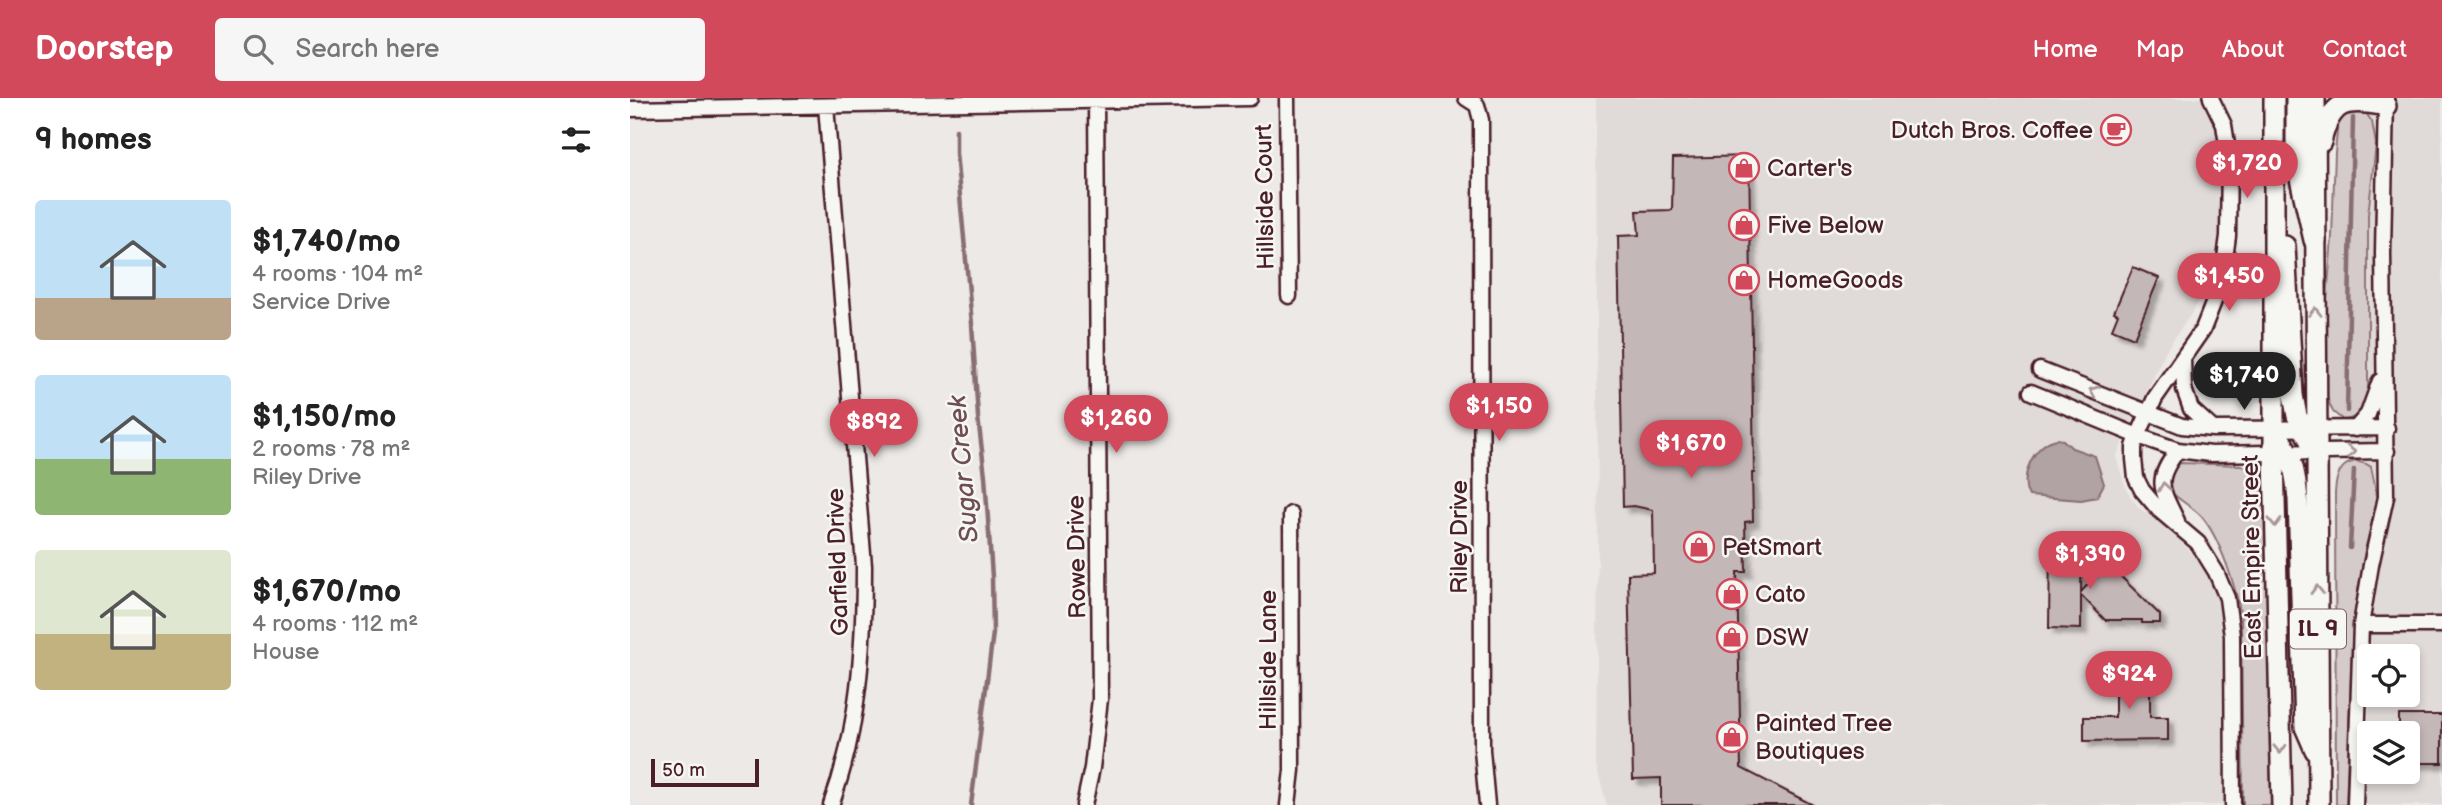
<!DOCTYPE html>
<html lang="en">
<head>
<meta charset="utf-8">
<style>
	body { margin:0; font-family:"Balsamiq Sans",sans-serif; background:#f6f6f6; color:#222; height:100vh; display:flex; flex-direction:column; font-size:26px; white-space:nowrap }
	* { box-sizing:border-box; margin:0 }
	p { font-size:23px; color:#767676 }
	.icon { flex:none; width:38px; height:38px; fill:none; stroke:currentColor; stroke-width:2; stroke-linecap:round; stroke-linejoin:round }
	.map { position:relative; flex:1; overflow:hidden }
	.panel { display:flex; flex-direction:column; background:#fff; width:630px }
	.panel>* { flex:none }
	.buttons { position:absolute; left:1727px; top:546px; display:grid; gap:14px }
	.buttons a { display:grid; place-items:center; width:63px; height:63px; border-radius:7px; background:#fff; box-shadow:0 4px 10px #0003; font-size:35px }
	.scale { position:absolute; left:21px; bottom:18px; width:108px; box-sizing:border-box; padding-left:7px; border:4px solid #4a1f2b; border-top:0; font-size:19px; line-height:24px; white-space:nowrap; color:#4a1f2b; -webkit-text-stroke:5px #f6f6f2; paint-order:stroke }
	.price { position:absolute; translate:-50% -60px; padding:0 16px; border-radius:24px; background:#d1495b; color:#fff; font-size:23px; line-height:46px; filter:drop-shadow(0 2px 4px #0008) }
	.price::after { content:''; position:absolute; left:50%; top:42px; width:21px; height:16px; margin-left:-10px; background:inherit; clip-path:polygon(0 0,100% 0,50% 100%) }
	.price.selected { background:#222; color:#fff }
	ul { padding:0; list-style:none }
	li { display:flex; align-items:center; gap:21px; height:175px; padding:0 35px }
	li span { display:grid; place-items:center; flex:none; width:196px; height:140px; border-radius:7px; color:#555 }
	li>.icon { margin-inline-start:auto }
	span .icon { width:84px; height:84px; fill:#fffc; stroke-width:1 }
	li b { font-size:30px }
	h2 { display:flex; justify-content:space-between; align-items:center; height:84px; padding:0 35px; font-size:30px }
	header { display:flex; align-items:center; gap:42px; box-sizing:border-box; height:98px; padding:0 35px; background:#d1495b; color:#fff }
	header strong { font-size:33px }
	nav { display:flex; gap:38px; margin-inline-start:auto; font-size:24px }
	.search { width:490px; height:63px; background:#f6f6f6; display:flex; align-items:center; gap:18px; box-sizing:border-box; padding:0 24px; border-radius:7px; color:#767676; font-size:26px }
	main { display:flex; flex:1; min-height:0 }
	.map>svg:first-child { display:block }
</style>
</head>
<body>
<header>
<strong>Doorstep</strong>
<div class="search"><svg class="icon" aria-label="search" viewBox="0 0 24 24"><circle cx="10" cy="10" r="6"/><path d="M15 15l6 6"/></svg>Search here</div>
<nav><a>Home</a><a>Map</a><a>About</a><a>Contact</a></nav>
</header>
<main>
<section class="panel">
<h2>9 homes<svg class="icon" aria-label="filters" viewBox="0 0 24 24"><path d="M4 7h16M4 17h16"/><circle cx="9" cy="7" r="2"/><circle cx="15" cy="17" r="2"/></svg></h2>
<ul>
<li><span style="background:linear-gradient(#bfe0f5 70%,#b9a48a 0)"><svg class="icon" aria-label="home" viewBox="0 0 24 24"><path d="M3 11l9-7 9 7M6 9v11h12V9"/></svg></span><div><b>$1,740/mo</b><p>4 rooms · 104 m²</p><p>Service Drive</p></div></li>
<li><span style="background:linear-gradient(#bfe0f5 60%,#8fb573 0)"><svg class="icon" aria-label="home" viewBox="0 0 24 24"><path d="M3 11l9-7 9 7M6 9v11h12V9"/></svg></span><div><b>$1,150/mo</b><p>2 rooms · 78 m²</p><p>Riley Drive</p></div></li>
<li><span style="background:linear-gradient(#dfe7d0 60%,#c2b280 0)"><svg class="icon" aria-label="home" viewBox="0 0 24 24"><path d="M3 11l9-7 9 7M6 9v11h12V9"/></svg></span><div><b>$1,670/mo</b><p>4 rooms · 112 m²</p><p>House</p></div></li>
</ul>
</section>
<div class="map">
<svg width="1812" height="707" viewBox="0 0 1812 707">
	<defs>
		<filter id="shadow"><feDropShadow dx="5.5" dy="5.5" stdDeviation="2" flood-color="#0004"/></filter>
	</defs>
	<rect width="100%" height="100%" fill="#ece9e6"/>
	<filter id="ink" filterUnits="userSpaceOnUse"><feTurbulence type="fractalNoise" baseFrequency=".0143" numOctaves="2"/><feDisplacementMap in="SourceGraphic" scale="14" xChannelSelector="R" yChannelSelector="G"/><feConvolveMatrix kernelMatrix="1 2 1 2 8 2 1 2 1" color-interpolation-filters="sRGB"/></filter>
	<g filter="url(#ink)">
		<!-- built -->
		<path fill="#e0dad8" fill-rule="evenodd" d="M 966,0 L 1573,0 L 1584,21 L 1589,42 L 1591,95 L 1588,147 L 1574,191 L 1565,210 L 1536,252 L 1486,359 L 1494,385 L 1500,398 L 1509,410 L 1544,435 L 1573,469 L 1580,482 L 1591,514 L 1595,574 L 1595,707 L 977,707 L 966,667 L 968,454 Z
			M 1725,0 L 1812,0 L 1812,707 L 1734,707 L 1740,597 L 1778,597 L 1778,558 L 1742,558 L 1742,544 L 1713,544 ZM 1740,635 L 1778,635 L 1778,674 L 1740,674 Z"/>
		<!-- green -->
		<path fill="#d4cbca" stroke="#8f757a" stroke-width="2" d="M 1713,12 L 1734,12 L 1742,24 L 1746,46 L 1738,117 L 1738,294 C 1736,311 1732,320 1713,322 L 1703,314 L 1697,300 L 1695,225 L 1702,139 L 1705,55 L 1708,23 Z
			M 1726,363 L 1736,366 L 1741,369 L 1748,402 L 1735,452 L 1723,525 L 1716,707 L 1706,707 L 1705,395 C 1706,379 1709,366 1726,363 Z
			M 1551,365 L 1611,367 C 1624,371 1631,380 1635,393 L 1641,707 L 1613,707 L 1611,521 C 1608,494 1590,440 1572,419 C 1564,410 1552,404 1542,395 C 1536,383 1540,372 1551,365 Z"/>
		<!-- water -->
		<path fill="#b1a2a3" stroke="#886e73" stroke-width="2" d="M 1427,341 L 1433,342 L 1442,350 L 1465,358 L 1474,386 L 1467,399 L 1451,402 L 1399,398 C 1388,379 1405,344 1427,341 Z"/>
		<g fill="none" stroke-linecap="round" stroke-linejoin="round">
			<!-- stream -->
			<path stroke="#886e73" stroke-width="4.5" d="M 326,32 L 326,55 L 342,226 L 348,319 L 355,378 L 362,479 L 363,535 L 341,707
				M 1717,313 L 1723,20
				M 1720,450 L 1724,372"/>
		</g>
		<!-- building -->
		<path fill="#c4b7b7" stroke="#4a1f2b" stroke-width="2" filter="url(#shadow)" d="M 1119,58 L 1124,375 L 1122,375 L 1123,423 L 1115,424 L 1116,474 L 1107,474 L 1111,670 L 1183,707 L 1031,707 L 1031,680 L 1003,681 L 998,476 L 1024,475 L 1023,412 L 1004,408 L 993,409 L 988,138 L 1009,137 L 1007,113 L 1042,112 L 1043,60 Z
			M 1503,169 L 1529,180 L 1504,240 L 1482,231 L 1488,216 L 1484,214 Z
			M 1420,442 L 1452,442 L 1451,494 L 1477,465 L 1530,517 L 1530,525 L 1512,525 L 1512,522 L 1475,522 L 1451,497 L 1451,531 L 1419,530 Z
			M 1485,567 L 1520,567 L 1520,619 L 1538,619 L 1538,642 L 1454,643 L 1454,619 L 1485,619 Z
			M 1769,617 L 1812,617 L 1812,665 L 1778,665 L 1778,635 L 1769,635 Z"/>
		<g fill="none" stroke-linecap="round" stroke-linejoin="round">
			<!-- minor casing -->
			<g stroke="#4a1f2b" stroke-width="19">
				<path id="minor" d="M 657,0 L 659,198
					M 836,0 L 847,7 L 851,22 L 852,652 L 857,707
					M 1581,0 L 1594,27 L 1599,59 L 1598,138 L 1592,183 L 1573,231 L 1525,300 L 1508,338 L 1504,349 L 1504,361 L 1506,380 L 1512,392 L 1529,412 L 1568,445 L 1586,474 L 1597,500 L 1602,538 L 1603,707
					M 196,8 L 234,468 C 234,549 229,631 201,707
					M 0,11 L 620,0
					M 1553,260 L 1554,291 L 1561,311 L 1583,331
					M 1410,272 L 1552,328 L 1583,331 L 1757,330
					M 1401,294 L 1508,338 L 1548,352 L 1580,356 L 1757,353
					M 1725,331 L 1738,316 L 1750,283
					M 1547,423 C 1531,390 1524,383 1548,352
					M 1731,527 L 1812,527
					M 454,707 L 462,670 L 470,601 L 466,0
					M 658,707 L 662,672 L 661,416
					M 1725,707 L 1731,527 L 1741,467 L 1756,399 L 1753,155 L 1756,0"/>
			</g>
			<!-- major casing -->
			<g stroke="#4a1f2b" stroke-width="24">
				<path id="major" d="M 1644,0 L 1644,356 L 1652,707
					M 1685,0 L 1689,707
					M 1691,44 C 1701,2 1716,0 1756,8
					M 1655,148 L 1663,297 L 1667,318 L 1684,351
					M 1645,332 C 1662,358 1665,370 1668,401 L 1675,629 L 1685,652"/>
			</g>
			<!-- highway casing -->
			<g stroke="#4a1f2b" stroke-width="26">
				<path id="highway" d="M 1667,0 L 1667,63 L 1685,142"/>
			</g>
			<!-- minor -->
			<use href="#minor" stroke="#f6f6f2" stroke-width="14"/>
			<!-- major -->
			<use href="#major" stroke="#f6f6f2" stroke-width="19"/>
			<!-- highway -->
			<use href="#highway" stroke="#f6f6f2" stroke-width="21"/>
		</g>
		<!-- one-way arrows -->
		<defs><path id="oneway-chevron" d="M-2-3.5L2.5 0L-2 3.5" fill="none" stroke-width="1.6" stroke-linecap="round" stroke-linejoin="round" transform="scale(1.75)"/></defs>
		<g stroke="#a99598">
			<use href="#oneway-chevron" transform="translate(1685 214) rotate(-90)"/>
			<use href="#oneway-chevron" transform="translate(1464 293) rotate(-158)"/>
			<use href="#oneway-chevron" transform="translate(1721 354) rotate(-1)"/>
			<use href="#oneway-chevron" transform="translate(1534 389) rotate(-98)"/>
			<use href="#oneway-chevron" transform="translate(1645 424) rotate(89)"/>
			<use href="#oneway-chevron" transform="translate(1687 492) rotate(-91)"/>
			<use href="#oneway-chevron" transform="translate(1650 651) rotate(88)"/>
		</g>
	</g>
	<!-- icons -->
	<defs>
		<g id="cafe-ring" transform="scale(1.575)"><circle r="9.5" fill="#f6f6f2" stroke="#d1495b" stroke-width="1.5"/><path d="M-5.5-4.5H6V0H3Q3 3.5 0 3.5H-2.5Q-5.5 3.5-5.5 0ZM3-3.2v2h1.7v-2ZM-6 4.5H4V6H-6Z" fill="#d1495b"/></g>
		<g id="shop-ring" transform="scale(1.575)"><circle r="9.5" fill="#f6f6f2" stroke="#d1495b" stroke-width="1.5"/><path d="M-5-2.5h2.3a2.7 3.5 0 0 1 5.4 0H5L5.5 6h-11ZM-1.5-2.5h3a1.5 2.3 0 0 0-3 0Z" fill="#d1495b"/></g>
	</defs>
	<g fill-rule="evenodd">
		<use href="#cafe-ring" x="1486" y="32"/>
		<use href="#shop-ring" x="1114" y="70"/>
		<use href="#shop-ring" x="1114" y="127"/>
		<use href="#shop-ring" x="1114" y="182"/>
		<use href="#shop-ring" x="1069" y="449"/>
		<use href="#shop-ring" x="1102" y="496"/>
		<use href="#shop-ring" x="1102" y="539"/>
		<use href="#shop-ring" x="1102" y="639"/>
	</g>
	<g text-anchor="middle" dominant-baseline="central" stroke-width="5" stroke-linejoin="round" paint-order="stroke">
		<!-- shield labels -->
		<rect fill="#f6f6f2" stroke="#7e6067" stroke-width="2" x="1660" y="511.5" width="56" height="39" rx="5"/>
		<g font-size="23" font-weight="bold" fill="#4a1f2b">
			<text x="1688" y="531">IL 9</text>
		</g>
		<!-- poi labels -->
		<g font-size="24" fill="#4a1f2b" stroke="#f6f6f2" text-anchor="start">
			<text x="1463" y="32" text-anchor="end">Dutch Bros. Coffee</text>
			<text x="1137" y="70">Carter's</text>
			<text x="1137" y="127">Five Below</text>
			<text x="1137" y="182">HomeGoods</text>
			<text x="1092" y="449">PetSmart</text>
			<text x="1125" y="496">Cato</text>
			<text x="1125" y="539">DSW</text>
			<text x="1125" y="625">Painted Tree<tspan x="1125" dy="28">Boutiques</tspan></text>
		</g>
		<!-- street labels -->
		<g font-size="24" fill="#4a1f2b" stroke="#f6f6f2">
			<text transform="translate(635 99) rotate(-91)">Hillside Court</text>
			<text transform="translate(829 439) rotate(-90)">Riley Drive</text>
			<text transform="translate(447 459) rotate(-91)">Rowe Drive</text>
			<text transform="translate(1622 459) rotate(-91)">East Empire Street</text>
			<text transform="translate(208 464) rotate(-92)">Garfield Drive</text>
			<text transform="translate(638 562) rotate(-90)">Hillside Lane</text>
		</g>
		<!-- water labels -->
		<g font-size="26" font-style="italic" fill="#6e4d55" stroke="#f6f6f2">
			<text transform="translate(334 371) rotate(-95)">Sugar Creek</text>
		</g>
	</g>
</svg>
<div class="buttons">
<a><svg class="icon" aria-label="locate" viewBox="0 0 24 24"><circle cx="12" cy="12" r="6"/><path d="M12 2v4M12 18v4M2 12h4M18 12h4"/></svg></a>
<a><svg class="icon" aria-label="layers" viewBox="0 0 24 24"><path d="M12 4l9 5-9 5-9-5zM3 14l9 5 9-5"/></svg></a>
</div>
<div class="scale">50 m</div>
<b class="price" style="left:1617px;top:102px">$1,720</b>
<b class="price" style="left:1599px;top:215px">$1,450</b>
<b class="price selected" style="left:1614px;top:314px">$1,740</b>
<b class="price" style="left:869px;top:345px">$1,150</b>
<b class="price" style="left:486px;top:357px">$1,260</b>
<b class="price" style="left:244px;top:361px">$892</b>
<b class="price" style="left:1061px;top:382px">$1,670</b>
<b class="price" style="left:1460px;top:493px">$1,390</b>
<b class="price" style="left:1499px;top:613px">$924</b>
</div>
</main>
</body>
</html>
